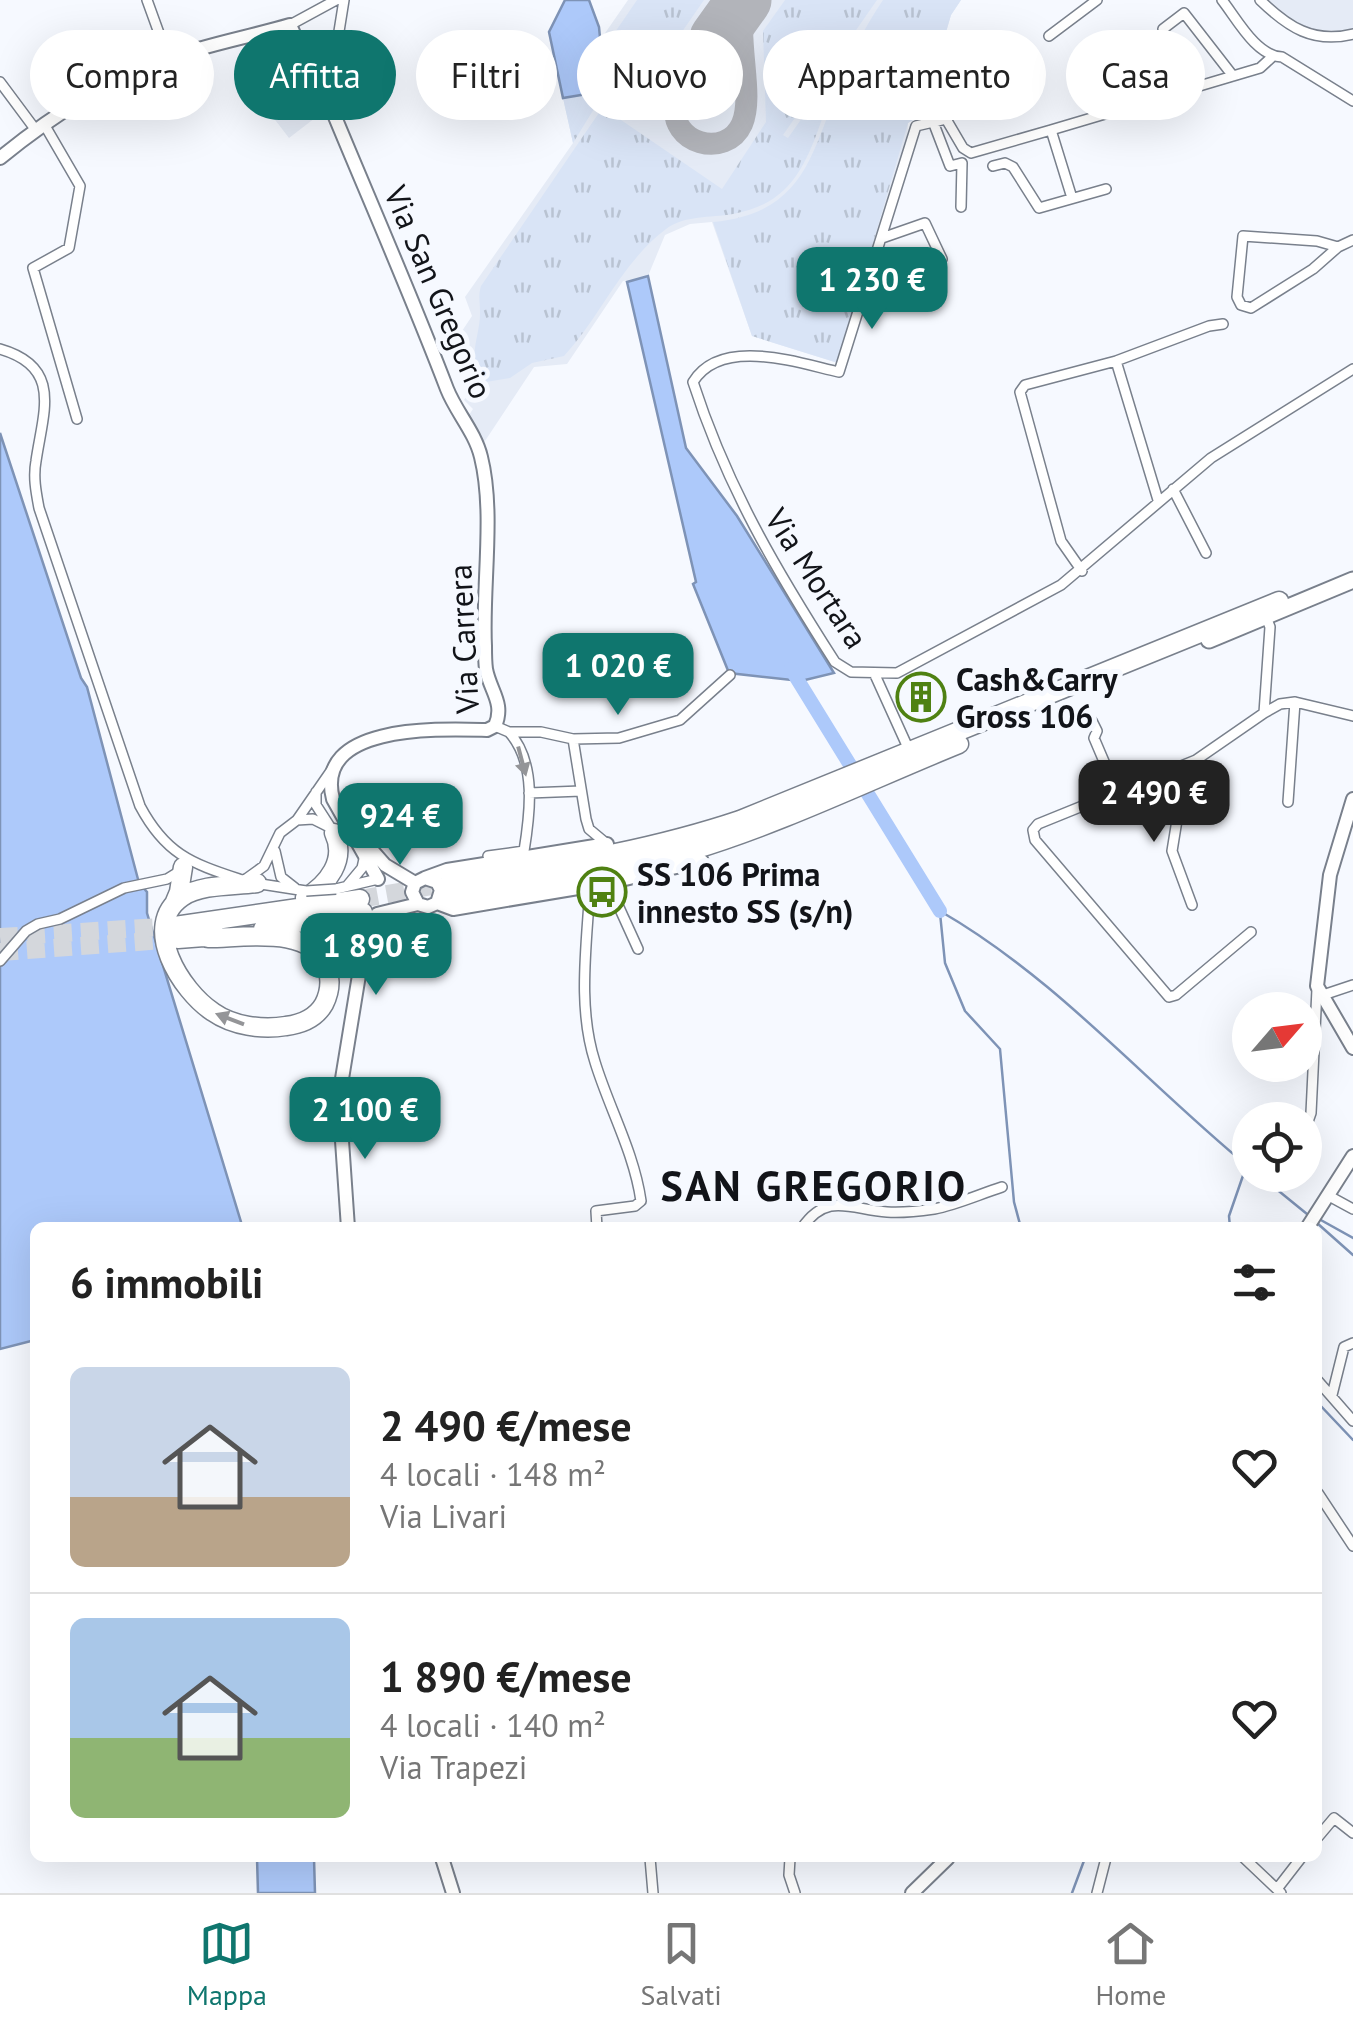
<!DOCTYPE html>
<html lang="it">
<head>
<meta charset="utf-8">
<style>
	body { margin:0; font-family:"PT Sans",sans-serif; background:#f2f2f2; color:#222; height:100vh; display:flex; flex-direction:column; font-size:38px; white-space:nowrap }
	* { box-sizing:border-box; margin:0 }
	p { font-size:32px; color:#767676 }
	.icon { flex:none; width:55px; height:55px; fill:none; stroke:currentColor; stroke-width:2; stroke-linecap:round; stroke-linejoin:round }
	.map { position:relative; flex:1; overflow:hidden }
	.side { position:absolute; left:30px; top:1222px; width:1292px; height:640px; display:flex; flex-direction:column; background:#fff; border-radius:15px; box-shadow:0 10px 40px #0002 }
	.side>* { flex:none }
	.top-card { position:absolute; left:30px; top:30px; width:1295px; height:90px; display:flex; gap:20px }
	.needle { width:65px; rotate:62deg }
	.controls { position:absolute; left:1232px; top:992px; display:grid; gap:20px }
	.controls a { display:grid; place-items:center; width:90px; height:90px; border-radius:50%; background:#fff; box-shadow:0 10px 40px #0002; font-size:50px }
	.price { position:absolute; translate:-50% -85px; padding:0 22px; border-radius:20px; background:#0f766e; color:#fff; font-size:32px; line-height:65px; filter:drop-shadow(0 2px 5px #0008) }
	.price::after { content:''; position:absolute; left:50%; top:60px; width:30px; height:22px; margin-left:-15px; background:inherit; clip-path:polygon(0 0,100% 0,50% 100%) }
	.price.selected { background:#222; color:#fff }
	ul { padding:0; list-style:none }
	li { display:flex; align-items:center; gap:30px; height:250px; padding:0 40px }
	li+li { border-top:2px solid #e0e0e0 }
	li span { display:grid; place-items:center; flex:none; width:280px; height:200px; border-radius:15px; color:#555 }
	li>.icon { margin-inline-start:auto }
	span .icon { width:120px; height:120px; fill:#fffc; stroke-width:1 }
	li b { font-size:42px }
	h2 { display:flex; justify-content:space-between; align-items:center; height:120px; padding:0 40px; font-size:42px }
	.chip { padding:0 35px; border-radius:45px; background:#fff; box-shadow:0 10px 40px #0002; font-size:35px; line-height:90px }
	.chip.selected { background:#0f766e; color:#fff }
	.tab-bar { display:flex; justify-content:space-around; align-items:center; height:140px; border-top:2px solid #e0e0e0; background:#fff; font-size:28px; color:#767676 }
	.tab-bar a { display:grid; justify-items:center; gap:5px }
	.tab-bar .selected { color:#0f766e }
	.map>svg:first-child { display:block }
</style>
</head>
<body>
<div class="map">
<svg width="1353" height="1893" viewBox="0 0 1353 1893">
	<defs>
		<pattern id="grass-tufts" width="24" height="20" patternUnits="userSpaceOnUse" patternTransform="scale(2.5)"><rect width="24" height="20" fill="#d9e4f6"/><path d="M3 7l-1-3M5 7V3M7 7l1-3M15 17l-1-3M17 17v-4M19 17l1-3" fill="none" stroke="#b9c3d2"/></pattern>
	</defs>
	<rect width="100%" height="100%" fill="#f6f9ff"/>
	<!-- built -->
	<path fill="#e5ebf6" d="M 628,0 L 961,0 L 951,15 L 922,114 L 908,123 L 907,141 L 838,363 L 752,336 L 712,222 L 690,224 L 665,235 L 648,276 L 623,281 L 567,364 L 534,367 L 483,444 L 467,418 L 473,409 L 464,400 L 471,390 L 450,349 L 472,316 L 465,297 L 573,143 L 563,98 L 605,91 L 601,39 Z
		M 1268,0 L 1353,0 L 1353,31 L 1305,30 L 1288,21 Z
		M 300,61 L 320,96 L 319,100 L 328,108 L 289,138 L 256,95 Z"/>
	<!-- grass -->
	<path fill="url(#grass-tufts)" d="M 637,0 L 704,0 L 621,120 L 722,189 L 766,122 L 763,31 L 785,0 L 877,0 L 783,135 L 788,138 L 842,61 C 836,80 828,99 822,119 C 805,168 789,204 733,214 C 710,218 685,215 666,229 C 621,263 601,316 564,356 L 532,363 L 510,378 L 486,382 C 464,358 481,337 480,311 C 480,301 478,296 481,286 L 607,101 L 611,91 L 609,41 Z
		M 883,0 L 961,0 L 951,15 L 922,114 L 908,123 L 838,363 L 752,336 L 713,222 C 804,213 811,156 840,83 C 851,53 865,27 883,0 Z
		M 605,91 L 573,143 L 563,98 Z"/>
	<!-- water -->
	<path fill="#adc9fa" stroke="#7e93b6" stroke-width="2.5" d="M 565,0 L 589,0 L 599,27 L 605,91 L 563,98 L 549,32 Z
		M 648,276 L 686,448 L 737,516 L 834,673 L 801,681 L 729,673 L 693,584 L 696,582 L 627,282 Z
		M 0,433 L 81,678 L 87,687 L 139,883 L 147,892 L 147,913 L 241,1222 L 236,1228 L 35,1228 L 35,1340 L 0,1349 Z
		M 257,1858 L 314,1858 L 315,1893 L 258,1893 Z"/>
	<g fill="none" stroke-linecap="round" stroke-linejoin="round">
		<!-- stream -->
		<path stroke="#7e93b6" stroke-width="2.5" d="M 940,911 C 1058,979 1146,1083 1250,1168
			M 940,913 L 945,963 L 965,1011 L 1000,1049 L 1014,1202 L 1021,1228
			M 1259,1175 L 1307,1214
			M 1319,1219 L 1353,1238
			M 1317,1223 L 1353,1255
			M 1230,1228 L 1229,1216 L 1246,1167
			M 1318,1403 L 1353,1440
			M 1072,1893 L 1085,1858"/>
		<!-- river -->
		<path stroke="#adc9fa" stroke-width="14" d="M 791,669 L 940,911"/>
		<!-- taxiway -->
		<path stroke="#b2b4ba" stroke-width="22" d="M 717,38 C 704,57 680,81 676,104 C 668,143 726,160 742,124 C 755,94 734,36 746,0"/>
		<!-- runway -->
		<path stroke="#b2b4ba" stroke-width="55" d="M 717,38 L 744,0"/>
		<!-- highway-tunnel -->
		<path stroke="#d4d7dc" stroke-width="18" stroke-dasharray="18 9" stroke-linecap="butt" d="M 360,899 L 449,883
			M 0,937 L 175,926
			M 0,952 L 178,939"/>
		<!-- street casing -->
		<g stroke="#79808c" stroke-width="12">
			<path id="street" d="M 147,0 L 168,58
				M 1222,0 C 1237,19 1256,56 1282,57 L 1353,101
				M 1260,0 C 1288,27 1313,44 1353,34
				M 290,25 L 336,0
				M 1163,29 L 1184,13 L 1233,76
				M 1049,36 L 1097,0
				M 1140,42 L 1162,66 L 1166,95
				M 1117,72 L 1128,106
				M 0,82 L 35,129
				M 1086,84 L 1097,115
				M 328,100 L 344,0
				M 932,119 L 950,166 L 962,163 L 961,207
				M 44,124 L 80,186 L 69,248 L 33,268 L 77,419
				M 1051,130 L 971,153 L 963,148 L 946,119 L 916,126 L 839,372 C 798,363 721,336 693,382 C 727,487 776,570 835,662 L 851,672 L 897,673 L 1061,585 L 1211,458 L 1353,369
				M 993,166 L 1005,163 L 1013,167 L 1039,208 L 1106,189
				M 1072,198 L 1051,130 L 1260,68 L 1272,57
				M 882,238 L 925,223 L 942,259
				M 1338,247 L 1317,241 L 1243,236 L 1237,297 L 1241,305 L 1251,308 L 1313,269 L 1338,247 L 1353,240
				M 0,349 C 63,367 43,412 36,461 C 33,477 36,492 39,508 L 140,806 C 165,853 190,863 239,879
				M 1116,361 L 1158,500
				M 1173,489 L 1206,553
				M 1082,571 L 1061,541 L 1020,392 L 1025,385 L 1116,361 L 1209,326 L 1223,324
				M 875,675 L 909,750
				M 1295,702 L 1353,716
				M 1264,713 L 1280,704 L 1295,702 L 1288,802
				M 1092,721 L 1097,731 L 1094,738 L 1117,792
				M 495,726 L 509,732 L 541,732 L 573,739 L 619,738 L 680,720 L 730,675
				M 573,739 L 586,819 L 589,829 L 607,844
				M 1169,771 L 1178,814 L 1172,851 L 1192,905
				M 316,792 L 316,805 L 334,833
				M 529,793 L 581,791
				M 297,820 L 313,819 L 327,826
				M 275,851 L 281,877 L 295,888
				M 488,856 L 524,851 C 530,814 537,763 509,732
				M 246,879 L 264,866 L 280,833 L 297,820 L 333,768
				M 254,883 L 306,891
				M 608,883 L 638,949
				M 347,886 L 362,868 L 364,859
				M 590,886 C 587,944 577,1006 595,1062 C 609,1108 634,1152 641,1201 L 635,1206 L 596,1211 L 597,1228
				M 336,889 L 378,879
				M 1251,932 L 1176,995 L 1169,997 L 1035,840 L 1033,830 L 1038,824 L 1196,760 L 1264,713 L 1270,627 L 1266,617
				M 0,961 L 26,931 L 38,924 L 60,919 L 124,888 L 167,879 L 180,871
				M 1323,995 L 1353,985
				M 1305,1130 L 1311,1113 L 1317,989
				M 1329,1196 L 1353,1209
				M 802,1228 C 827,1191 852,1210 887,1212 C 901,1213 920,1211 934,1209 C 956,1205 980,1194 1002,1187
				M 1318,1381 L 1353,1421
				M 1332,1395 L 1344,1347 L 1353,1343
				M 1318,1493 L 1353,1546
				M 1318,1837 L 1334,1818 L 1353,1833
				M 650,1858 L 653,1893
				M 790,1858 L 789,1875 L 795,1893
				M 1244,1858 L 1281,1893
				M 1277,1889 L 1301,1858
				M 1097,1893 L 1106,1858"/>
		</g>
		<!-- secondary casing -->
		<g stroke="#79808c" stroke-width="16">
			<path id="secondary" d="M 0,158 C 49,118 104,82 164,60 C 204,45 249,37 290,25 L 320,91 L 328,100 C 368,197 410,292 447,389 C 456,412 475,432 481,457 C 495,513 482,587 485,646 C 485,654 485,662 486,669 C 490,691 505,703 495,726 L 487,730 C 442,729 313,723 333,799 L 378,879
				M 1353,799 L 1330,875 L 1317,986 L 1353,1048
				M 355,831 L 385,865 L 415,883
				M 425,878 L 447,870 L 607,844
				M 437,903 L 441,890 L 437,882 L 425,878 L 415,883 L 412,892 L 418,904 L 428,907 L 437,903 L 453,909 L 608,883 L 702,861
				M 348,1228 L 339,1097 L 360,969 L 377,914 L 418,904
				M 1307,1228 L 1353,1156
				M 442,1858 L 453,1893
				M 912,1893 L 948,1858"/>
		</g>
		<!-- primary casing -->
		<g stroke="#79808c" stroke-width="19">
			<path id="primary" d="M 1209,640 L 1353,580"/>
		</g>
		<!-- highway casing -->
		<g stroke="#79808c" stroke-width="21">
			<path id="highway" d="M 449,883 C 548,866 645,852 740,820 L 1279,601
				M 305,898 C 328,884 347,860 334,833
				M 451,898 C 530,884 613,875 690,851 C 783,823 870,780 959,744
				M 174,904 L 179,892 L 183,867
				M 175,926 L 360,899
				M 263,929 L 363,912
				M 208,938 C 244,938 311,925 327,967 C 331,979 330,992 324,1004 C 316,1018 302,1024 286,1026 C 262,1030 233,1026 213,1012 C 181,991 140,926 182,897 C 201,884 234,886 257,883
				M 178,939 L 217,936"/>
		</g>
		<!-- street -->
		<use href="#street" stroke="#fff" stroke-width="9"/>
		<!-- secondary -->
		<use href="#secondary" stroke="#fff" stroke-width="12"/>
		<!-- primary -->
		<use href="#primary" stroke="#fff" stroke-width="15"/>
		<!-- highway -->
		<use href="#highway" stroke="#fff" stroke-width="18"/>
		<!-- street-bridge casing -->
		<g stroke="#79808c" stroke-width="12" stroke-linecap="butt">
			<path id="street-bridge" d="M 306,891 L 336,889"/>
		</g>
		<!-- street-bridge -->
		<use href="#street-bridge" stroke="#fff" stroke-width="9"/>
	</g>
	<!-- one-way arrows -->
	<defs><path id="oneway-solid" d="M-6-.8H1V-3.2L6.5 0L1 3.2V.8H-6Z" transform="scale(2.5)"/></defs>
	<g fill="#949598">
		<use href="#oneway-solid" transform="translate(522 761) rotate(75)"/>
		<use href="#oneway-solid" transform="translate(230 1019) rotate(-159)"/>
	</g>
	<!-- icons -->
	<defs>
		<g id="building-ring" transform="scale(2.5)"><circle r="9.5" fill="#f6f9ff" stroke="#4f8112" stroke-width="1.5"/><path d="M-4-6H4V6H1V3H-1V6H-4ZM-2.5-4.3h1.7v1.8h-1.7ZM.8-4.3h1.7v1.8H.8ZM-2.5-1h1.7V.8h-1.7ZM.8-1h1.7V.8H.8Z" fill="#4f8112"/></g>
		<g id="bus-ring" transform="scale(2.5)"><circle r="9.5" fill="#f6f9ff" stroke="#4f8112" stroke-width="1.5"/><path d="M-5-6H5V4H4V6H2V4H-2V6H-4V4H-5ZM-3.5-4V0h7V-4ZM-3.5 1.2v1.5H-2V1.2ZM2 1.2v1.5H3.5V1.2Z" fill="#4f8112"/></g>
	</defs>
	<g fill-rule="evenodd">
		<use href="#building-ring" x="921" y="697"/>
		<use href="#bus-ring" x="602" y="892"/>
	</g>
	<g text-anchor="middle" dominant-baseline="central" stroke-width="10" stroke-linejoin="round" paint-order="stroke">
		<!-- street labels -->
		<g font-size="32" fill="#121419" stroke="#f6f9ff">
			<text transform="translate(439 292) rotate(67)">Via San Gregorio</text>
			<text transform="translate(817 578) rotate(57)">Via Mortara</text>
			<text transform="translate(463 639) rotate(-93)">Via Carrera</text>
		</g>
		<!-- poi labels -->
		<g font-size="32" font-weight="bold" fill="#121419" stroke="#f6f9ff" text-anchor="start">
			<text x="956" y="679">Cash&amp;Carry<tspan x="956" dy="37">Gross 106</tspan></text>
			<text x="637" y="874">SS 106 Prima<tspan x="637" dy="37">innesto SS (s/n)</tspan></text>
		</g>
		<!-- district labels -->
		<g font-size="42" font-weight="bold" letter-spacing="2.5" fill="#121419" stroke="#f6f9ff">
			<text x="814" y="1185">SAN GREGORIO</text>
		</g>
	</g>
</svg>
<div class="controls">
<a><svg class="needle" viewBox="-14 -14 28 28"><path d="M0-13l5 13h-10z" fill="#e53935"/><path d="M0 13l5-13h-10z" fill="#767676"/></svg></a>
<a><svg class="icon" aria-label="locate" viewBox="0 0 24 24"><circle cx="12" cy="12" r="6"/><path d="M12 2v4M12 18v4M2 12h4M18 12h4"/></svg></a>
</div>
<b class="price" style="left:872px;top:332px">1 230 €</b>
<b class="price" style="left:618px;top:718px">1 020 €</b>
<b class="price selected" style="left:1154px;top:845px">2 490 €</b>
<b class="price" style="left:400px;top:868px">924 €</b>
<b class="price" style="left:376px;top:998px">1 890 €</b>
<b class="price" style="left:365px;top:1162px">2 100 €</b>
<div class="top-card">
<a class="chip">Compra</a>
<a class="chip selected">Affitta</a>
<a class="chip">Filtri</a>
<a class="chip">Nuovo</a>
<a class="chip">Appartamento</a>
<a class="chip">Casa</a>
</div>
<section class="side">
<h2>6 immobili<svg class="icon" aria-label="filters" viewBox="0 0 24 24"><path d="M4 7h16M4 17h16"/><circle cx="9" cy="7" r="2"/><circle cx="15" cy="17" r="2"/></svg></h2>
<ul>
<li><span style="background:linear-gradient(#c9d6e8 65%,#b9a48a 0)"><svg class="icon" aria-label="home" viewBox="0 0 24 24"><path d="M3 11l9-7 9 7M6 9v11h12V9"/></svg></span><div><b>2 490 €/mese</b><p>4 locali · 148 m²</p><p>Via Livari</p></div><svg class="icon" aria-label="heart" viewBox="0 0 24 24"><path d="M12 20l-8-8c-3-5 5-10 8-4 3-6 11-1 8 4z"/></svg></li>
<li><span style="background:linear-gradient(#a9c7e8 60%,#8fb573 0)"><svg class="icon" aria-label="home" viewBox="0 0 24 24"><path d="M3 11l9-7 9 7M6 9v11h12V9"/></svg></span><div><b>1 890 €/mese</b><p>4 locali · 140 m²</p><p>Via Trapezi</p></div><svg class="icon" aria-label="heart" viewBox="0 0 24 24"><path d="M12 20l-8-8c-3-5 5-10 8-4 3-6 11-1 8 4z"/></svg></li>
</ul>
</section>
</div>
<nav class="tab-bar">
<a class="selected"><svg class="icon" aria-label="map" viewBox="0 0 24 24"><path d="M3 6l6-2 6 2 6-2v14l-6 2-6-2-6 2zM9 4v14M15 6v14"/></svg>Mappa</a>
<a><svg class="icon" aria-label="saved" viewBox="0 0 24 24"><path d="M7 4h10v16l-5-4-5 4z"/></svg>Salvati</a>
<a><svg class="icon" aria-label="home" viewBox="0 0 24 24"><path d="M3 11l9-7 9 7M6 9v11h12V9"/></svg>Home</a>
</nav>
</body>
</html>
